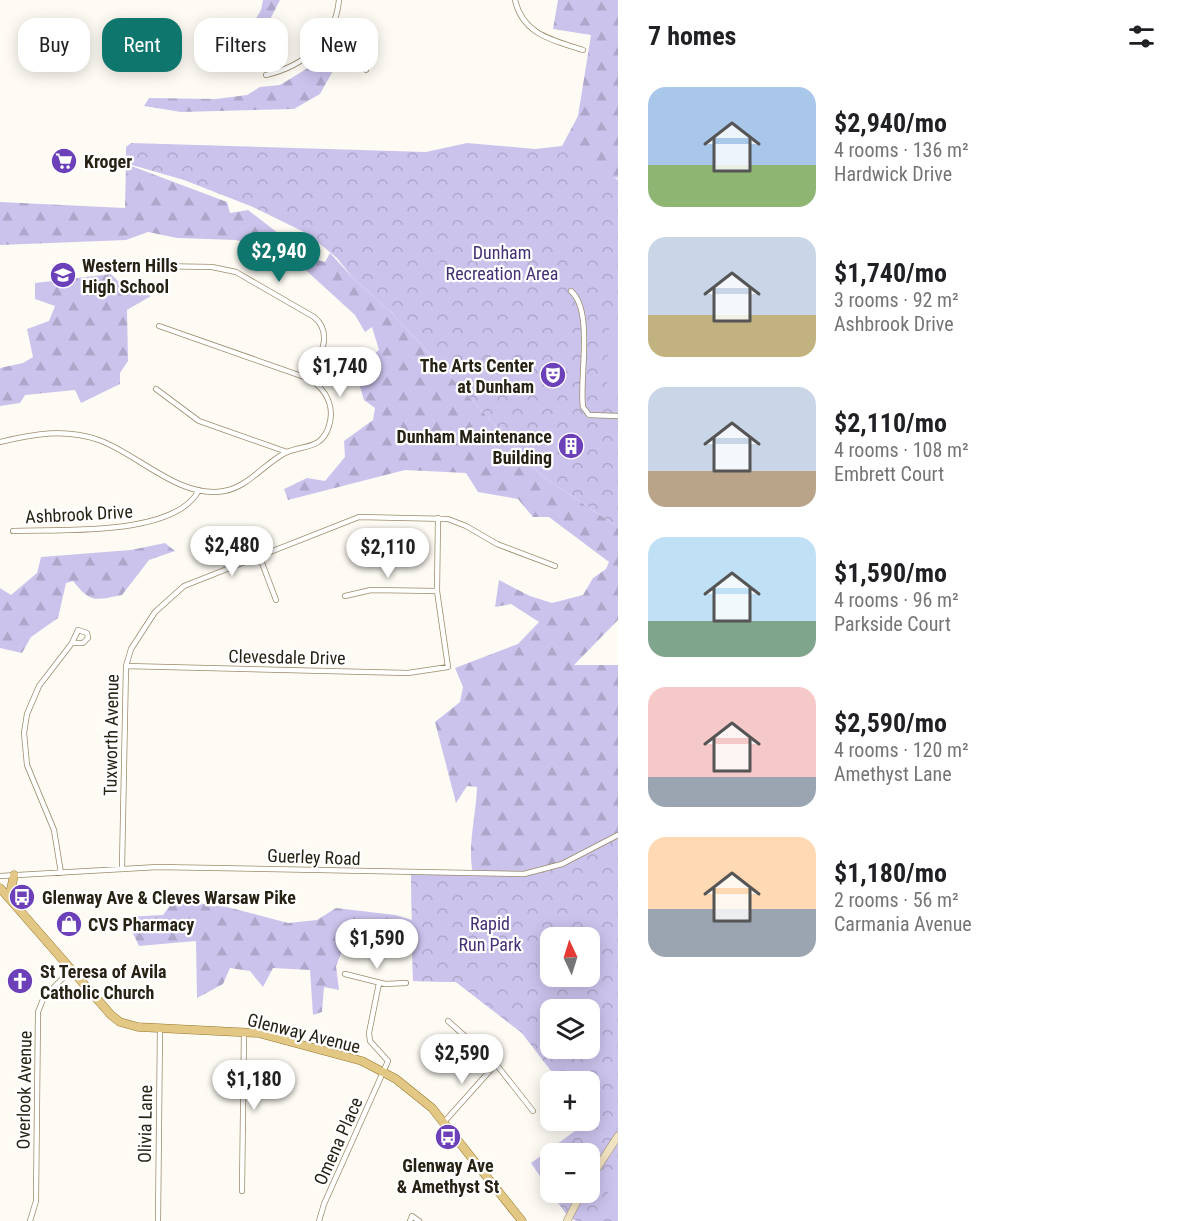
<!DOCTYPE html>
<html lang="en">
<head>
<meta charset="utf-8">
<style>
	body { margin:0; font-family:"Roboto Condensed",sans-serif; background:#f6f6f6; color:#202124; height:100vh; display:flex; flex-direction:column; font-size:22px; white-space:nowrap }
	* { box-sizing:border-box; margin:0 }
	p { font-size:20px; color:#757577 }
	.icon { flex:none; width:33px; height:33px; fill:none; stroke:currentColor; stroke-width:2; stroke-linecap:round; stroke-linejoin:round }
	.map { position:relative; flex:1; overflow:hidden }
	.details { display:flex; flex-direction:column; background:#fff; width:570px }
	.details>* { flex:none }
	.top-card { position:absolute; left:18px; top:18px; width:510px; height:54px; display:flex; gap:12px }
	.needle { width:39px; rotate:356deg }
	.tools { position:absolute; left:540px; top:927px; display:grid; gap:12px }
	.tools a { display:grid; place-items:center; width:60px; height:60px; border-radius:12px; background:#fff; box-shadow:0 3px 15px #0003; font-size:30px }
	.price { position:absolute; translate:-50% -51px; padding:0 14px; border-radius:21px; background:#fff; color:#222; font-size:20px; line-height:39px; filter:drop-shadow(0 2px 3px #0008) }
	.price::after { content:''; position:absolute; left:50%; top:36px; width:18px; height:14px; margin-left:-9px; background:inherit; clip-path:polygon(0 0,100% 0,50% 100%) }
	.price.current { background:#0f766e; color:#fff }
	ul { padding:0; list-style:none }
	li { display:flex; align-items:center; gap:18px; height:150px; padding:0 30px }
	li span { display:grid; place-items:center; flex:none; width:168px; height:120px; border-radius:18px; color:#555 }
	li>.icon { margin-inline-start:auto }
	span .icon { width:72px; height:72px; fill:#fffc; stroke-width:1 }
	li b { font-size:26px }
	h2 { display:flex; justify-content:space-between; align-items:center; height:72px; padding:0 30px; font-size:26px }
	.tag { padding:0 21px; border-radius:18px; background:#fff; box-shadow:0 3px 15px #0003; font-size:21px; line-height:54px }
	.tag.current { background:#0f766e; color:#fff }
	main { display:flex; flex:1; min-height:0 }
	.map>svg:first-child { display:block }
</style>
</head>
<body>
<main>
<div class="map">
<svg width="618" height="1221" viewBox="0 0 618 1221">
	<defs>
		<pattern id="forest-firs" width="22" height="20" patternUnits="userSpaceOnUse" patternTransform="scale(1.5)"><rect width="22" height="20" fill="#ccc3ed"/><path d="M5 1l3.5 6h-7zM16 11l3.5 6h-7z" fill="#afa7ca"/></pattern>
		<pattern id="park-crowns" width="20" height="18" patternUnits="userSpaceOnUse" patternTransform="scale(1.5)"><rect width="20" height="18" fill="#ccc3ed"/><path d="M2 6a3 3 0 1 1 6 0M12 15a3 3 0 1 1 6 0" fill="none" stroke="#afa7ca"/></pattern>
	</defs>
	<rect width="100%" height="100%" fill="#fefbf4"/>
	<!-- forest -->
	<path fill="url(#forest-firs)" d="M 263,0 L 280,0 L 261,37 L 248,32 L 261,10 Z
		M 558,0 L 618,0 L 618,178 L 581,174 L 562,146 L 578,116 L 591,35 L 553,29 Z
		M 321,60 L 334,69 L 320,94 L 294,109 L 181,112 L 144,106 L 149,98 L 216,99 L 247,95 L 260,87 L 280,85 Z
		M 126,164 L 227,202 L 230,213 L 248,210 L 278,233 L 287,233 L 305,246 L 314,259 L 325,262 L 330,253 L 353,278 L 391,312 L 542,476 L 618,527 L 618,620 L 574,665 L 618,665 L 618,913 L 550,938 L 550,976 L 537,1006 L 559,1081 L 522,1033 L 456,982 L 413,981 L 412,945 L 383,943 L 344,946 L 336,966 L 339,990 L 324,987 L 322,1012 L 313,1015 L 310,970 L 273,968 L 263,987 L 250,971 L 230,968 L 223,984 L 197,998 L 196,941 L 139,946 L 125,917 L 163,915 L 174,900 L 227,907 L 288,923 L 317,920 L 336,908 L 395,915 L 412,920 L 411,874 L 473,874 C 467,846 476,817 477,787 L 467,786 L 456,803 L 435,722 L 460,702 L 463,687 L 455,668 L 518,644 L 539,622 L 511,604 L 495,607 L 499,580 L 530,596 L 552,603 L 583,595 L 593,578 L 606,569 L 609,562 L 549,517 L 533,517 L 518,499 L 478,492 L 466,473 L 405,470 L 288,500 L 284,489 L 307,478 L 325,481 L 345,457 L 344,441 L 373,420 L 375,408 L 364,400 L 355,370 L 379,350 L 372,327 L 365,332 L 355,315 L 299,264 L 270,249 L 236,240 L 177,238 L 148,232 L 126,240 L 0,245 L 0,202 L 125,208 Z
		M 111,274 L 124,287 L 151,296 L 127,310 L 128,361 L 120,373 L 120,384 L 81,403 L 75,390 L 25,395 L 20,403 L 0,406 L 0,368 L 23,363 L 33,357 L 27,329 L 49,321 L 55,306 L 35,299 L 35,283 Z
		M 165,543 L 175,551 L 149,560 L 122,595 C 95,600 91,604 73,581 L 66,583 L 58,618 L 31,637 L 22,653 L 0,648 L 0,588 L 11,595 L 37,573 L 41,557 L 131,550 Z"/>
	<!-- park -->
	<path fill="url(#park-crowns)" fill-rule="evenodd" d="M 131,143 L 426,152 L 467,143 L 535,149 L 562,146 L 618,180 L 618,527 L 542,476 L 391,312 L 353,278 L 337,258 L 308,234 L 253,207 L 184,180 L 132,165 L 126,160 L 126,147 Z
		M 618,835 L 618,1221 L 577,1221 L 569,1218 L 551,1193 L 590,1192 L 590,1154 L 550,1154 L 550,1191 L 531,1163 L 590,1120 L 590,1082 L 559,1081 L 522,1033 L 456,982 L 413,981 L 411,874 L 511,875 L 546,870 ZM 550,938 L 590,938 L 590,976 L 550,976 ZM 550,1010 L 590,1010 L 590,1048 L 550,1048 Z"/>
	<!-- pitch -->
	<path fill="#ccc3ed" d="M 618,321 L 618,389 L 611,389 L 607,385 L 609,322 Z
		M 612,1169 L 618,1170 L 618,1221 L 614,1221 L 617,1211 L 605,1208 Z"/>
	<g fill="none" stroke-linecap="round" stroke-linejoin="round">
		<!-- street casing -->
		<g stroke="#9a8b6b" stroke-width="6">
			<path id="street" d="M 515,0 C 523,35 553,40 583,50
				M 330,32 L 359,51 L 366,70
				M 266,75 C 304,66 335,41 339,0
				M 152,266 L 212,267 L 236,272 L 314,317 C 335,334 318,359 310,379
				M 571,291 C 594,311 579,379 583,407 L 589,415 L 618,416
				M 156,389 L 199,421 L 287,452
				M 0,442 C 33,434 65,428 99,440 C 138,454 179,499 224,491 C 248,487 264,464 285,453 C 303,444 321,451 329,426 C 335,406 326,390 310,379 L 159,326
				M 13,531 C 60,529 175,537 199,490
				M 259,555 L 276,600
				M 345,596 L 371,590 L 437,591
				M 126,666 L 408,673 L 448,667 L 437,591 L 438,518
				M 122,868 L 126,666 L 131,649 L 155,612 L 184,586 L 359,517 L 448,519 L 466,526 L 497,544 L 555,566
				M 61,873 L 54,830 L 27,765 L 24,733 L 27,714 L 39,686 L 72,643 L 78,630 L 87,633 L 88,638 L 83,643 L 72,643
				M 0,876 L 158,867 L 524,874 L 562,864 L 618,835
				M 345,974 L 385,984 L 406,983
				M 448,1021 L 496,1064 L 533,1111
				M 445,1121 L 496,1064
				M 242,1191 L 244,1032
				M 30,1221 L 36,1201 L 38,1012 L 44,997 L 71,970
				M 158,1221 L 160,1028
				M 319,1221 L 324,1204 L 388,1061 L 370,1041 L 369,1033 L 379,983
				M 410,1221 L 412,1216 L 419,1221"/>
		</g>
		<!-- secondary casing -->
		<g stroke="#9a8b6b" stroke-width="8">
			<path id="secondary" d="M 590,1179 L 618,1136
				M 567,1221 L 582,1192"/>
		</g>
		<!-- primary casing -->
		<g stroke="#957628" stroke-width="9">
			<path id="primary" d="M 0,888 L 111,1015 L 120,1022 L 138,1027 L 258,1033 L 362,1061 L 396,1079 L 432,1108 L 522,1221
				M 9,898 L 14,875"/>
		</g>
		<!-- street -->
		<use href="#street" stroke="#fff" stroke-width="4.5"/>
		<!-- secondary -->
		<use href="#secondary" stroke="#f1e4c2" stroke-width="7"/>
		<!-- primary -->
		<use href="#primary" stroke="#e3c885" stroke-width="8"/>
	</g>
	<!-- icons -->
	<defs>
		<g id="supermarket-disc" transform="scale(1.35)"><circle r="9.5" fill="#6b40b8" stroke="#fff"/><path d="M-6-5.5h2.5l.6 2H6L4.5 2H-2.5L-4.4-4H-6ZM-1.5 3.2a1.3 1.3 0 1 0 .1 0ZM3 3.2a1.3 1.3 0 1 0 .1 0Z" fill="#fff"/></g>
		<g id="school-disc" transform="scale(1.35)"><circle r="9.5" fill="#6b40b8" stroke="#fff"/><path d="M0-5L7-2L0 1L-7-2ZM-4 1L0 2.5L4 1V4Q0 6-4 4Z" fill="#fff"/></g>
		<g id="theatre-disc" transform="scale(1.35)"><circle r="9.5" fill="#6b40b8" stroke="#fff"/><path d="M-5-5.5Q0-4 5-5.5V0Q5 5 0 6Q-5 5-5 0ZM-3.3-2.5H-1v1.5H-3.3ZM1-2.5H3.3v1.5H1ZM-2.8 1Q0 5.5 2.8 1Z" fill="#fff"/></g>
		<g id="building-disc" transform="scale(1.35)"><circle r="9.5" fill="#6b40b8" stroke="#fff"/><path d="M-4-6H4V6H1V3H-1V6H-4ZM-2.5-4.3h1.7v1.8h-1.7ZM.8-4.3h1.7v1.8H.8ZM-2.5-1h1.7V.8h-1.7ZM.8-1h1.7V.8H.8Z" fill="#fff"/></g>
		<g id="bus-disc" transform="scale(1.35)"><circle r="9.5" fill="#6b40b8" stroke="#fff"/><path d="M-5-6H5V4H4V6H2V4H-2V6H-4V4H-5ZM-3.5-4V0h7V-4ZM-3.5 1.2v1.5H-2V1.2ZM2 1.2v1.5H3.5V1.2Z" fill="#fff"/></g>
		<g id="shop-disc" transform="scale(1.35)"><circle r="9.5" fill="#6b40b8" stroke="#fff"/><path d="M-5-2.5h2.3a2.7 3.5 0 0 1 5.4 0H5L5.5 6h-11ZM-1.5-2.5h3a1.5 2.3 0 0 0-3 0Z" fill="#fff"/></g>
		<g id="church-disc" transform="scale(1.35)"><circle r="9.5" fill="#6b40b8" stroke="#fff"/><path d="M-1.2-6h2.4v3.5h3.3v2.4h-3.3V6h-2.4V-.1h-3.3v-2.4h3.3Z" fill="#fff"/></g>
	</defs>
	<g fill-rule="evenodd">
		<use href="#supermarket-disc" x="64" y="161"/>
		<use href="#school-disc" x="63" y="275"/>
		<use href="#theatre-disc" x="553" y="375"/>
		<use href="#building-disc" x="571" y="446"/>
		<use href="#bus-disc" x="22" y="897"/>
		<use href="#shop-disc" x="69" y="924"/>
		<use href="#church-disc" x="20" y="981"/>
		<use href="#bus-disc" x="448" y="1137"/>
	</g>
	<g text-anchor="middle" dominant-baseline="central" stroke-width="4.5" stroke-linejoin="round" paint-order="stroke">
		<!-- poi labels -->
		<g font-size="18" font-weight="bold" fill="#282215" stroke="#fff" text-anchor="start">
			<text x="84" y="161">Kroger</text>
			<text x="82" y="265">Western Hills<tspan x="82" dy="21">High School</tspan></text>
			<text x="534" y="365" text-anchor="end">The Arts Center<tspan x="534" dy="21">at Dunham</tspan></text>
			<text x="552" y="436" text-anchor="end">Dunham Maintenance<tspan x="552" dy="21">Building</tspan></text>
			<text x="42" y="897">Glenway Ave &amp; Cleves Warsaw Pike</text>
			<text x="88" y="924">CVS Pharmacy</text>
			<text x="40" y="971">St Teresa of Avila<tspan x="40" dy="21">Catholic Church</tspan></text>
			<text x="448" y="1165" text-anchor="middle">Glenway Ave<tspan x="448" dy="21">&amp; Amethyst St</tspan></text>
		</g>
		<!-- park labels -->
		<g font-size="18" fill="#463074" stroke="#fff">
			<text x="502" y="252">Dunham<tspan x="502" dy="21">Recreation Area</tspan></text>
			<text x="490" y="923">Rapid<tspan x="490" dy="21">Run Park</tspan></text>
		</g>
		<!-- street labels -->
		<g font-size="18" fill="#282215" stroke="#fff">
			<text transform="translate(79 514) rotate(-3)">Ashbrook Drive</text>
			<text transform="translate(287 657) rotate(1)">Clevesdale Drive</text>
			<text transform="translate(111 735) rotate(-89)">Tuxworth Avenue</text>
			<text transform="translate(314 857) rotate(2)">Guerley Road</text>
			<text transform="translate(304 1033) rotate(14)">Glenway Avenue</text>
			<text transform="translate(24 1090) rotate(-89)">Overlook Avenue</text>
			<text transform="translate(145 1124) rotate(-89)">Olivia Lane</text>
			<text transform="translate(338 1141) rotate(-66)">Omena Place</text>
		</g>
	</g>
</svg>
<div class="tools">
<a><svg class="needle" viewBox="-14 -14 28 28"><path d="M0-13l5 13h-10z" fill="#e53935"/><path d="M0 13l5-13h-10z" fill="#757577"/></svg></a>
<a><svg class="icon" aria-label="layers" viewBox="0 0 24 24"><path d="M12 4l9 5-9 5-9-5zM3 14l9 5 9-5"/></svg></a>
<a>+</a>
<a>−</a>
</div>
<b class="price current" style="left:279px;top:283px">$2,940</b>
<b class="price" style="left:340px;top:398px">$1,740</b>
<b class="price" style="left:232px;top:577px">$2,480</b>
<b class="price" style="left:388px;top:579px">$2,110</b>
<b class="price" style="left:377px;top:970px">$1,590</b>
<b class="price" style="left:462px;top:1085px">$2,590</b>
<b class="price" style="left:254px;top:1111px">$1,180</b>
<div class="top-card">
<a class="tag">Buy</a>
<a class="tag current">Rent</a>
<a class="tag">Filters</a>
<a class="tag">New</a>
</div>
</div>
<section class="details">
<h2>7 homes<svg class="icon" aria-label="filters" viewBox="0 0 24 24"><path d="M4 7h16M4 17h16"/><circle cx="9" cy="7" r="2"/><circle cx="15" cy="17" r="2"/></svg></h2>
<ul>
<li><span style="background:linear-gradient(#a9c7e8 65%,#8fb573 0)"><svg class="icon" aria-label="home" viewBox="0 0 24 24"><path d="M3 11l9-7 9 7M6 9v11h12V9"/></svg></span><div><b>$2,940/mo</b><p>4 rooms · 136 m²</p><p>Hardwick Drive</p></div></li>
<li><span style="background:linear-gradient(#c9d6e8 65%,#c2b280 0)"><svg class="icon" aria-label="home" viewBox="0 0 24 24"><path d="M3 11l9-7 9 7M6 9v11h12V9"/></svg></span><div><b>$1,740/mo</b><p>3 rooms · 92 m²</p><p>Ashbrook Drive</p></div></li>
<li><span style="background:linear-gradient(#c9d6e8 70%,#b9a48a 0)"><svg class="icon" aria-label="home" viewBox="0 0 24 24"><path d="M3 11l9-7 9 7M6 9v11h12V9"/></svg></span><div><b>$2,110/mo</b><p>4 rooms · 108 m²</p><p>Embrett Court</p></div></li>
<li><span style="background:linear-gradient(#bfe0f5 70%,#7fa58c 0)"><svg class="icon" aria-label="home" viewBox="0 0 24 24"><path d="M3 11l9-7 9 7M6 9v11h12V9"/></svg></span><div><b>$1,590/mo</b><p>4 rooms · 96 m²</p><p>Parkside Court</p></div></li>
<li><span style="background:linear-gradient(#f6c9c9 75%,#9aa5b1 0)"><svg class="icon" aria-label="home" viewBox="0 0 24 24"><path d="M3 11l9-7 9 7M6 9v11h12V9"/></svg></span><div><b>$2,590/mo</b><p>4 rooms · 120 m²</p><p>Amethyst Lane</p></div></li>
<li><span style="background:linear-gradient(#ffd9b3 60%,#9aa5b1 0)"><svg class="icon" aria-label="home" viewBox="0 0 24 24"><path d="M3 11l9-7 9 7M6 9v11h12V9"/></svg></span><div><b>$1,180/mo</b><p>2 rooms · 56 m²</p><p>Carmania Avenue</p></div></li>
</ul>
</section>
</main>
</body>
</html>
